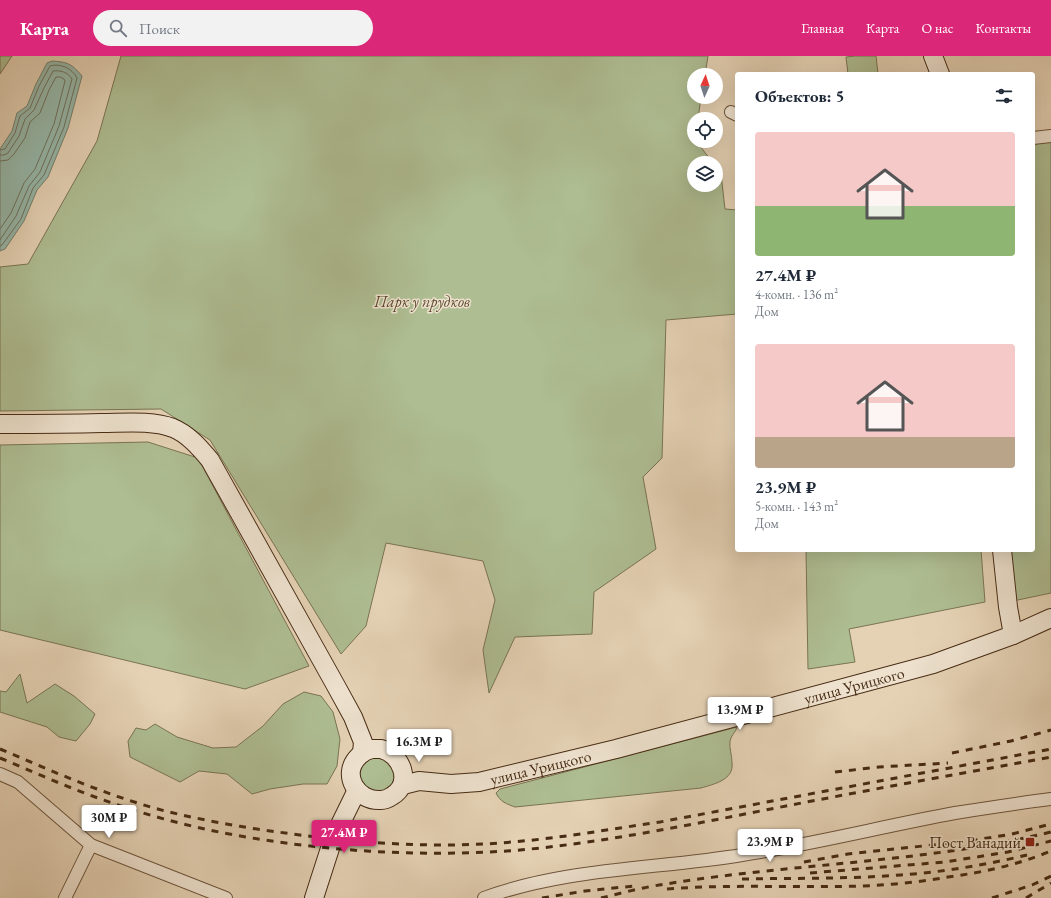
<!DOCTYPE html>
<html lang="ru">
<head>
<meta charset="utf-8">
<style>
	body { margin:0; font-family:"EB Garamond",serif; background:#f2f2f3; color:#1f2937; height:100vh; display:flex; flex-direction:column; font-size:15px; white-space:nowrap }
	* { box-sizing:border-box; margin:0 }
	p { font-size:13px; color:#747a83 }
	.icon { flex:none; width:22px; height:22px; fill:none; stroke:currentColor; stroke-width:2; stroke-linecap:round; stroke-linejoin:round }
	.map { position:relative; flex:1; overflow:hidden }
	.panel { position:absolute; left:735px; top:16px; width:300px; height:480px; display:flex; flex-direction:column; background:#fff; border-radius:4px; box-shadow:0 4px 16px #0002 }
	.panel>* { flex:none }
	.needle { width:26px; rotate:3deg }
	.controls { position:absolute; left:687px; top:12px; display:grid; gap:8px }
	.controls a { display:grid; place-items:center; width:36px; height:36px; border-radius:50%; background:#fff; box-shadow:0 4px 16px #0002; font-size:20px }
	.price { position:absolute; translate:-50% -34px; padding:0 9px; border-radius:4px; background:#fff; color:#222; font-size:13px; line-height:26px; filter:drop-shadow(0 1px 2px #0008) }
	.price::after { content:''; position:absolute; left:50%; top:24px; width:12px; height:9px; margin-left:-6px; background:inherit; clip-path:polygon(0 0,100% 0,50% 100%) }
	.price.selected { background:#db2777; color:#fff }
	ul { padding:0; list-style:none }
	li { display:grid; align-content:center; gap:8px; height:212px; padding:0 20px }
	li span { display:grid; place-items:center; height:124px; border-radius:4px; color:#555 }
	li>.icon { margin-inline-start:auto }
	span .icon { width:72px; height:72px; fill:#fffc; stroke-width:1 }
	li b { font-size:17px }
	h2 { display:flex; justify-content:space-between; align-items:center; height:48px; padding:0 20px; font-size:17px }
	header { display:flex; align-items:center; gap:24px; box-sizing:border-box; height:56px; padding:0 20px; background:#db2777; color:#fff }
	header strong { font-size:19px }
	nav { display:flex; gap:22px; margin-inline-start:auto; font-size:14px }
	.search { width:280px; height:36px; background:#f2f2f3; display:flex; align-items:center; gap:10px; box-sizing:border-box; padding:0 14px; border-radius:22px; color:#747a83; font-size:15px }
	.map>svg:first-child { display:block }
</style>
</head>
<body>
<header>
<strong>Карта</strong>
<div class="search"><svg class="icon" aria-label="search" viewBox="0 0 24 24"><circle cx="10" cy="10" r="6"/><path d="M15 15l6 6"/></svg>Поиск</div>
<nav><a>Главная</a><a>Карта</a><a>О нас</a><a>Контакты</a></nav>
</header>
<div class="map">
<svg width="1051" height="842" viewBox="0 0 1051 842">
	<rect width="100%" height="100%" fill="#e5d2b5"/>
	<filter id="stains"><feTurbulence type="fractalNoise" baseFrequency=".005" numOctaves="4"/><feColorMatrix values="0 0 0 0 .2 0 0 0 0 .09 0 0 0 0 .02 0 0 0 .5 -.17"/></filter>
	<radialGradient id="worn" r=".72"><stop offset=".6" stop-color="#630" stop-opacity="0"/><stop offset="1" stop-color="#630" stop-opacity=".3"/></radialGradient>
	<!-- green -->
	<path fill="#aebd92" stroke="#7a7453" d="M 0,0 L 12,0 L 0,18 Z
		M 121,0 L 708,0 L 705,19 L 694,19 L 694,41 L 701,41 L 698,63 L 694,63 L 694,85 L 696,85 L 713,107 L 694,107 L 694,129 L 716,129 L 716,111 L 721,118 L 725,153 L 737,154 L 737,258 L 666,264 L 662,402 L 643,421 L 656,493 L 594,536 L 592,578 L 515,581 L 489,637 L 483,594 L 495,544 L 483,505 L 386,487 L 366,570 L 341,598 L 210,384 L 161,353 L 0,355 L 0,211 L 28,208 L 97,85 Z
		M 855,0 L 876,0 L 878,18 L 848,18 L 846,1 Z
		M 1051,86 L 1051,537 L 1013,545 L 1009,494 L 1033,494 L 1033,87 Z
		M 148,386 L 198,402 L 309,610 L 245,633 L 0,574 L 0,389 Z
		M 806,494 L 981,494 L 985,546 L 849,573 L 855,606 L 808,613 Z
		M 20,618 L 27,647 L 55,628 L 74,640 L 95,658 L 90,668 L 76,685 L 59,681 L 47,671 L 0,656 L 0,635 L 6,636 Z
		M 304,636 L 321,640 L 333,656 L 340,683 L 337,710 L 327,728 L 303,728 L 270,733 L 252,738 L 227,718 L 199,715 L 180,726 L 130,701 L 128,685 L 136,672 L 146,674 L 155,668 L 177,681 L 213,692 L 236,691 L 263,670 L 283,648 Z
		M 737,671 C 736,676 731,679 730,685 C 729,692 732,699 732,707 C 734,724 714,728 701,732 L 515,751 C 507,748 500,746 496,737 L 500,733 Z
		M 381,701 L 395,713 L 395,725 L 388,734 L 370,736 L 359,723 C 361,706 364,703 381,701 Z"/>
	<!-- water -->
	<path fill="#96b8aa" stroke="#76806e" d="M 52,5 C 68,6 72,8 82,20 L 68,72 L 48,121 L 37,134 L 24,165 L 5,193 L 0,195 L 0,93 L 12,75 L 17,57 L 27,50 L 36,28 L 47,7 Z"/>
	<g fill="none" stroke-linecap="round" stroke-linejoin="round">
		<!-- shore -->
		<path stroke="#6e725f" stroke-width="1" d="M 0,94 L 5,93 L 15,77 L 20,60 L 30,52 L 39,30 L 50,10 C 60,7 72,12 77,22 L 64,71 L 44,119 L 33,132 L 21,163 L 2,189 L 0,190
			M 0,99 L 4,99 L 8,97 L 19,80 L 25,63 L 34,54 L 44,32 L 53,15 C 60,14 68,16 72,23 L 59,70 L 40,116 L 29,130 L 16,160 L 0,184
			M 0,105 L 8,104 L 14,98 L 25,82 L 30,66 L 40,57 L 49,34 L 56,21 L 60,21 L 64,23 L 65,25 L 54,68 L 35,113 L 24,127 L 11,157 L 0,173"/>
		<!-- street casing -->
		<g stroke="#6e553c" stroke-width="14">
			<path id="street" d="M 731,56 L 737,59
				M 1033,82 L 1051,80
				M 0,718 L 18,726 L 91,789 L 226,842
				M 65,842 L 91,789
				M 484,842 C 565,812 657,813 742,799 C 814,788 884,770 955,757 C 987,752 1019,747 1051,743"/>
		</g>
		<!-- secondary casing -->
		<g stroke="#472b14" stroke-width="20">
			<g id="secondary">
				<path d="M 933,0 L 940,18"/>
				<path d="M 0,368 C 34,368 67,368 101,367 C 124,367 151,364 173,372 C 188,378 200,392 210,404 L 336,630 L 353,661 L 363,686 L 362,697"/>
				<path d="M 1002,494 L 1008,551 L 1013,579"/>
				<path d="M 372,693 C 375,693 378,693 381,693 C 402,698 413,728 392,740 C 389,742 385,744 381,744 C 357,746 340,718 359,700 C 363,696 366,694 372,693 Z"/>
				<path id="s1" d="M 403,729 L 419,725 L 451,728 L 479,726 L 616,693 L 933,608 L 1013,579 L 1051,562"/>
				<path d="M 314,842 L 333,783 L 357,734"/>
			</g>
		</g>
		<!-- street -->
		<use href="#street" stroke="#eee2cf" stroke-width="12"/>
		<!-- secondary -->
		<use href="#secondary" stroke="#eee2cf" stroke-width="18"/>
		<!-- rail -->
		<path stroke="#472b14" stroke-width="3" stroke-dasharray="7 7" stroke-linecap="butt" d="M 0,693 C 54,716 108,740 165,755 C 202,764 240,771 278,776 C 355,787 434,793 512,786 C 561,782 611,773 660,766 L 1051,693
			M 952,697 L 1011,685 L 1051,674
			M 0,702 C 38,718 76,735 115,748 C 147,759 181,768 214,775 C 313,795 419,802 520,794 C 609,786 698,767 786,750 C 874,733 963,717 1051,701
			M 835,716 L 879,711 L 948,707
			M 804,806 L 848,798 L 970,785 L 1012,778 L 1051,768
			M 810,817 L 945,806 L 1008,796 L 1051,785
			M 742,823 C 795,822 848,823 901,819 C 943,816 985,809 1027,799
			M 667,833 C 732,828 796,832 861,830 C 890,829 920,826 948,821 C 985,816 1017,809 1051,795
			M 542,842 L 585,835 L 634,830
			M 601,842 C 622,837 644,831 666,828 C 794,807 925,807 1051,776
			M 992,842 L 1032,829 L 1051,820
			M 1026,842 L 1051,827"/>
	</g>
	<!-- markers -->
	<rect fill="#8f2418" stroke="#eee2cf" stroke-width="1.5" x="1025" y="781" width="10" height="10" rx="2"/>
	<g text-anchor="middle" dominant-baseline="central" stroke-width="3" stroke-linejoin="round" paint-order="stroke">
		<!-- park labels -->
		<g font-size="16" font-style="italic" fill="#5c482d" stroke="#eee2cf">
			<text x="422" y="245">Парк у прудков</text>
		</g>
		<!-- street labels -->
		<g font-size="16" fill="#472b14" stroke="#eee2cf">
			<text stroke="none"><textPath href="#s1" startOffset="464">улица Урицкого</textPath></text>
			<text stroke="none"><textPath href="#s1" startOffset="140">улица Урицкого</textPath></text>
		</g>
		<!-- poi labels -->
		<g font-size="16" fill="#472b14" stroke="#eee2cf" text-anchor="end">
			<text x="1021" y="786">Пост Ванадий</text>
		</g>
	</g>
	<rect width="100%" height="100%" filter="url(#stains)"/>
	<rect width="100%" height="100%" fill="url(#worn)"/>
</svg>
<div class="controls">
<a><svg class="needle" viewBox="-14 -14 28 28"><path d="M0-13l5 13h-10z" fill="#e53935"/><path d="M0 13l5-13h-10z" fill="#747a83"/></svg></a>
<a><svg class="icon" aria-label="locate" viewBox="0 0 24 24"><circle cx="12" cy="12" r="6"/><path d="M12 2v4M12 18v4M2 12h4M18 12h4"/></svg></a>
<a><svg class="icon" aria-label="layers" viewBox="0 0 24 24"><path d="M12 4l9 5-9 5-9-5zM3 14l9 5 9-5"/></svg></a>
</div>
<b class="price" style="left:740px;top:675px">13.9M ₽</b>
<b class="price" style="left:419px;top:707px">16.3M ₽</b>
<b class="price" style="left:109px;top:783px">30M ₽</b>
<b class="price selected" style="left:344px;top:798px">27.4M ₽</b>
<b class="price" style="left:770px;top:807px">23.9M ₽</b>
<section class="panel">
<h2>Объектов: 5<svg class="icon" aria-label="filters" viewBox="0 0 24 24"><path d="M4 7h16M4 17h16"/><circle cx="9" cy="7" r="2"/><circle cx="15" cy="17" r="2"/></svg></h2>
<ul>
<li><span style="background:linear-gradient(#f6c9c9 60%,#8fb573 0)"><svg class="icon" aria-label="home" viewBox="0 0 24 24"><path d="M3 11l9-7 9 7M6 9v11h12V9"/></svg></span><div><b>27.4M ₽</b><p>4-комн. · 136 m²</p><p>Дом</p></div></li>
<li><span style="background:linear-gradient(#f6c9c9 75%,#b9a48a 0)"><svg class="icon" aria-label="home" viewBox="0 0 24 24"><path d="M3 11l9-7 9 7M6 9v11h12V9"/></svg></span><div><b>23.9M ₽</b><p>5-комн. · 143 m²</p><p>Дом</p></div></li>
</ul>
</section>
</div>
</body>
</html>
